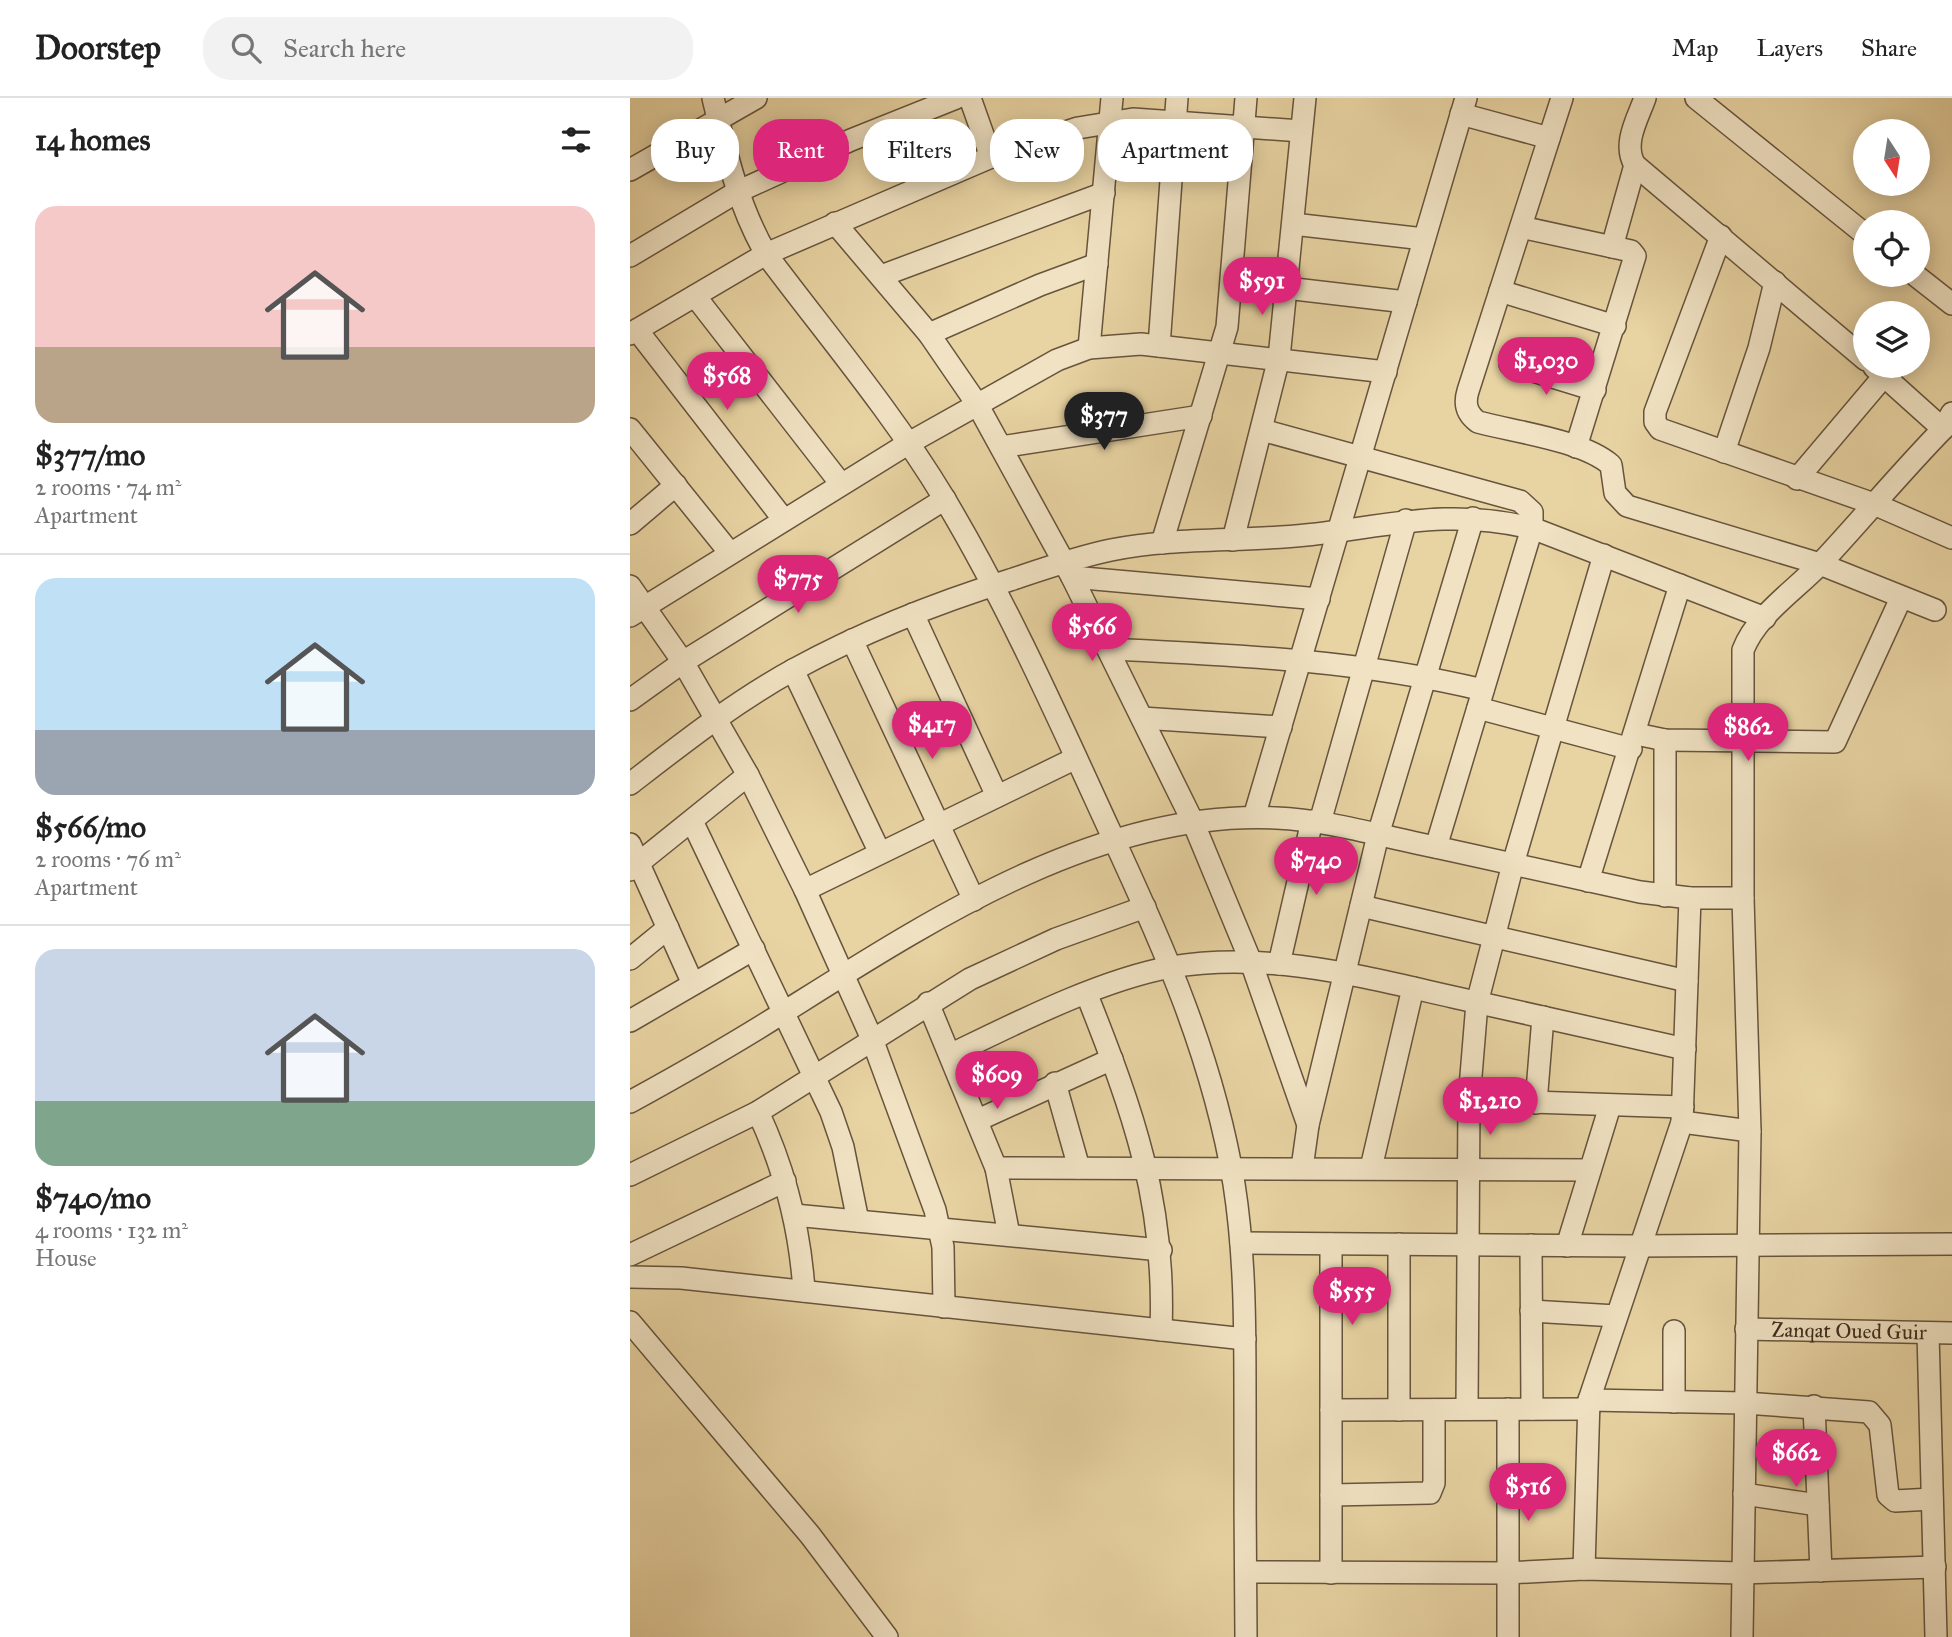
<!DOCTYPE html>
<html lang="en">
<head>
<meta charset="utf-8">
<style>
	body { margin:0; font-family:"IM FELL Great Primer",serif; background:#f2f2f2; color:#222; height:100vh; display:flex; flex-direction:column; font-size:26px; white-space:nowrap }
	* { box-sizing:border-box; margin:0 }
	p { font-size:23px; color:#767676 }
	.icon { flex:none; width:38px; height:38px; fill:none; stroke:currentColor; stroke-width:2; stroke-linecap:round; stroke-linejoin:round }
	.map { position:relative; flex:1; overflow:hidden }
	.side { display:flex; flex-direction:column; background:#fff; width:630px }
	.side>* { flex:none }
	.banner { position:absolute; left:21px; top:21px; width:665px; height:63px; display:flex; gap:14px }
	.needle { width:46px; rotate:168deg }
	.tools { position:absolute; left:1223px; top:21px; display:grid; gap:14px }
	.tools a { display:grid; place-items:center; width:77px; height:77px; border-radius:50%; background:#fff; box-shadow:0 4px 18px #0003; font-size:35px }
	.price { position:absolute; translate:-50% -60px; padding:0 16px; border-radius:24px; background:#db2777; color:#fff; font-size:23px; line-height:46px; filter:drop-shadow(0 2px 4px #0008) }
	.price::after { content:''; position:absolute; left:50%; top:42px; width:21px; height:16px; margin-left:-10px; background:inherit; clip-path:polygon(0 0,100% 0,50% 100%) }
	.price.on { background:#222; color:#fff }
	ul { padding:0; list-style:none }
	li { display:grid; align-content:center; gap:14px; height:371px; padding:0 35px }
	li+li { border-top:2px solid #e0e0e0 }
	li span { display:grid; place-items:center; height:217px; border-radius:21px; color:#555 }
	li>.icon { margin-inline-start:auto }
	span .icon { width:126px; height:126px; fill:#fffc; stroke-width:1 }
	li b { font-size:30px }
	h2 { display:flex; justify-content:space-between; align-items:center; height:84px; padding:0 35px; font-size:30px }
	.pill { padding:0 24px; border-radius:28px; background:#fff; box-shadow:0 4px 18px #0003; font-size:24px; line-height:63px }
	.pill.on { background:#db2777; color:#fff }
	header { display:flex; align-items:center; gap:42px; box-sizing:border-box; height:98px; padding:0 35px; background:#fff; border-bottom:2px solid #e0e0e0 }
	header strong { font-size:33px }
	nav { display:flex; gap:38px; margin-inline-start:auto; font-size:24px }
	.search { width:490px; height:63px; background:#f2f2f2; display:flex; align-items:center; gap:18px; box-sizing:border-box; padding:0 24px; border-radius:28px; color:#767676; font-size:26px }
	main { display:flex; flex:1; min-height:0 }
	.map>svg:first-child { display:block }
</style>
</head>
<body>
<header>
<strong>Doorstep</strong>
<div class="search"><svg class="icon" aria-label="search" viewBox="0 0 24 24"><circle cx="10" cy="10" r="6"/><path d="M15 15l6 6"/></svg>Search here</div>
<nav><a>Map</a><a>Layers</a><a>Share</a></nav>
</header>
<main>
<section class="side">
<h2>14 homes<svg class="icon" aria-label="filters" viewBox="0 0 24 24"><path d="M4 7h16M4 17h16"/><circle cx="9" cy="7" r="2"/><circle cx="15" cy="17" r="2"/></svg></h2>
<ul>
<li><span style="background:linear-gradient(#f6c9c9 65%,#b9a48a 0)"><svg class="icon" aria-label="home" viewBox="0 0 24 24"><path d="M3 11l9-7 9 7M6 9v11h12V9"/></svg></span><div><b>$377/mo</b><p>2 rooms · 74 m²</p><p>Apartment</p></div></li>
<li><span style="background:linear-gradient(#bfe0f5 70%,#9aa5b1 0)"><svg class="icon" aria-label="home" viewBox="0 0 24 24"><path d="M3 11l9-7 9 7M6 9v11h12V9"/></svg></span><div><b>$566/mo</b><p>2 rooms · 76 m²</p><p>Apartment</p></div></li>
<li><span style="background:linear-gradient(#c9d6e8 70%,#7fa58c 0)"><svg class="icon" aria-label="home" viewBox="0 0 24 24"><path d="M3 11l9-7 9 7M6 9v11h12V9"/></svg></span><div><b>$740/mo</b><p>4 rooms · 132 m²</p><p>House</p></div></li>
</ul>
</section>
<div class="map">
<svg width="1322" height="1539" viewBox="0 0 1322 1539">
	<rect width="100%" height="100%" fill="#e8d3a2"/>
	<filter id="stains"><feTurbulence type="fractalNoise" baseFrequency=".00286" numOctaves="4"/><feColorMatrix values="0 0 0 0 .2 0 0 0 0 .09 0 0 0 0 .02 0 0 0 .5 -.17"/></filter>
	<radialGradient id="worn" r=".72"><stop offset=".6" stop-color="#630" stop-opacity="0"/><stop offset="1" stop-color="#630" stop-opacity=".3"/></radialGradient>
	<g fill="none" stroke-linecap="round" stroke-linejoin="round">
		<!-- minor casing -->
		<g stroke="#67543d" stroke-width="24">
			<g id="minor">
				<path d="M 83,0 C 96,55 108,107 136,156 C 196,236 262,314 314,400 C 377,505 428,620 479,731 C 533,847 583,959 604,1086 C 615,1156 615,1227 615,1297 C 615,1378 615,1458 616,1539"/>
				<path d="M 340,0 L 361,59"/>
				<path d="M 932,0 L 838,293 C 834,306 837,316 848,324 C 885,334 952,342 981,367 L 985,395 L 997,408 L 1190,466 L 1305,512"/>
				<path d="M 1015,0 C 1008,20 992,46 1005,67 L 1236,262"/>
				<path d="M 1066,0 L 1236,137"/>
				<path d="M 831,16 L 919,40"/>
				<path d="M 0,72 L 126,0"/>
				<path d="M 205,125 L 299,236 L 347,306 L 442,479 L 563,724 L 621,864 L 678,1027"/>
				<path d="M 663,126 L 794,141"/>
				<path d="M 891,129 L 1001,153 L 1005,158 L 946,349"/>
				<path d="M 1091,138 L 1025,314 L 1025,324 L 1030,331 L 1244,406 L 1322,440"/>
				<path d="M 982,149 L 1005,67"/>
				<path d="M 0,158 L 107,94 L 221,42 L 326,0"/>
				<path d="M 1285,177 L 1322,206"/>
				<path d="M 251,178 L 474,95"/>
				<path d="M 656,190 L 776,204"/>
				<path d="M 870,193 L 985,228"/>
				<path d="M 65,198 L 211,386"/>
				<path d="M 7,232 L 154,422"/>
				<path d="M 0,236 L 136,156 L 361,59 L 448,30 L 503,21 L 671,33"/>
				<path d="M 299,236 L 410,187 L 467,166"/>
				<path d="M 529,248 L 547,0"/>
				<path d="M 459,250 L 482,0"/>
				<path d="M 880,266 L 965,292"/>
				<path d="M 1244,269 L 1313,331"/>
				<path d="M 0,331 L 100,455"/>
				<path d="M 632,332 L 890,403 L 902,414 L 902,430 L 806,749"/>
				<path d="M 371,349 L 571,318"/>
				<path d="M 1094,354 L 1129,250 L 1145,184"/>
				<path d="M 1167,381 L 1254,278"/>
				<path d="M 0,426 L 46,387"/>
				<path d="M 603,442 L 649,260 L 675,0"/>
				<path d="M 532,445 L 597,229 L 616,0"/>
				<path d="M 442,479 L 689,501"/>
				<path d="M 0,488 L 53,564 L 118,677 L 175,792 L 242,941 L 305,1112 L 313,1149 L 314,1209"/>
				<path d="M 283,516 L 367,698"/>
				<path d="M 0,518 L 279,345 L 427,262 L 459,250 L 511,246 L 756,274"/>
				<path d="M 222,542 L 344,802"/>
				<path d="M 478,551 C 605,557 730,562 853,592"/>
				<path d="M 163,572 L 250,755"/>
				<path d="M 0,602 L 53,564 L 315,401"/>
				<path d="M 848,610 L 1001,651"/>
				<path d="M 512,620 L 651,629"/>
				<path d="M 1006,636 L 1035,642 L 1205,644 L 1271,500"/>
				<path d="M 0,686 C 53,645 106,603 165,571 C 233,534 306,505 380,482 C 413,471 447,459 481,452 C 545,439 612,444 676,437 C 760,428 817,410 902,430 L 1135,520"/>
				<path d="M 624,719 L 836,0"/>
				<path d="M 62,723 L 201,1014 L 213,1049 L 228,1123"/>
				<path d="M 690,724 L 776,422"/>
				<path d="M 0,746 L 63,886"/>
				<path d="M 0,772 L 118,677"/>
				<path d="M 958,783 L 1050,487"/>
				<path d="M 175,792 L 446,660"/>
				<path d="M 1035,798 L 1035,642"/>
				<path d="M 731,808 L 1057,883"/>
				<path d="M 0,861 L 38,830"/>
				<path d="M 649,866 L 682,723"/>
				<path d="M 457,897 C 503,1013 536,1104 531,1232"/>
				<path d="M 298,905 L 366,1070 L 379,1137"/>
				<path d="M 0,923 L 124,851"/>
				<path d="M 320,957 C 386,925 470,882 541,869 C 637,853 730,878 823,899 C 900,916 978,934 1055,951"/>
				<path d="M 425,985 L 449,1070"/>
				<path d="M 839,1002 L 1053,1009"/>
				<path d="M 0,1004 C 51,976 102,947 151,916 C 296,825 468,711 646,720 C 694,722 740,735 786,745 C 861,761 936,778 1010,794 L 1060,800 L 1113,800"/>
				<path d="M 906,1005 L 913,919"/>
				<path d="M 128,1014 C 155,1072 170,1130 174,1193"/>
				<path d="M 348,1022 L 482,961"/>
				<path d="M 1052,1024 L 1120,1033"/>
				<path d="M 366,1070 L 960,1072"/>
				<path d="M 672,1070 L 678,1027 L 748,737 L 843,420"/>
				<path d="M 741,1070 L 783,890"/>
				<path d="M 0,1077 L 128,1014 L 340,881 L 426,841 L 515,809"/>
				<path d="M 164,1117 L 531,1152"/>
				<path d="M 611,1145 L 1008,1148 L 1322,1146"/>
				<path d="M 701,1146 L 701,1475"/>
				<path d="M 769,1146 L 769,1312"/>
				<path d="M 901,1147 L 902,1311"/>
				<path d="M 937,1148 L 980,1008"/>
				<path d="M 0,1157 L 155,1083"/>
				<path d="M 0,1179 L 51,1180 L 615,1241"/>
				<path d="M 901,1213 L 986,1218"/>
				<path d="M 0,1224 L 180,1437 L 257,1539"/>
				<path id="s1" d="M 1116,1231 L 1322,1235"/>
				<path d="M 1044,1233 L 1044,1304"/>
				<path d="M 1298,1235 L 1306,1539"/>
				<path d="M 959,1302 L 1115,1305 L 1239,1314 L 1250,1327 L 1258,1397 L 1265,1403 L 1302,1401"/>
				<path d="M 1184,1308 L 1191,1473"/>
				<path d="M 837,1311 L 839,1002 L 847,905 L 883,766 L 974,457"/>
				<path d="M 701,1312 L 959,1311"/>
				<path d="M 1114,1396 L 1188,1407"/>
				<path d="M 701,1397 L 800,1395 L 804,1385 L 804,1312"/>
				<path d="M 954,1471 L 959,1302 L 1052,1024 L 1060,800"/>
				<path d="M 616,1474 L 877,1475 L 954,1471 L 1112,1475 L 1305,1469"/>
				<path d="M 878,1539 L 878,1311"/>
				<path d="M 1112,1539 L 1120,1033 L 1113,800 L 1113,552 C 1127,516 1167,491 1192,464 C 1233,420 1271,374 1313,331 L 1322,315"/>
			</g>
		</g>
		<!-- minor -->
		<use href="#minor" stroke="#f0e2c3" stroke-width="21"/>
	</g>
	<g text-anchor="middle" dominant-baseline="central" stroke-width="7" stroke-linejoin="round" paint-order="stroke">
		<!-- street labels -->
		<g font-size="21" fill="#3c2a1b" stroke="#f0e2c3">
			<text stroke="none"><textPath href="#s1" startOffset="103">Zanqat Oued Guir</textPath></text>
		</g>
	</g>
	<rect width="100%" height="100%" filter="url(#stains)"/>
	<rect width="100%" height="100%" fill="url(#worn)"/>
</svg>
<div class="tools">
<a><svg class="needle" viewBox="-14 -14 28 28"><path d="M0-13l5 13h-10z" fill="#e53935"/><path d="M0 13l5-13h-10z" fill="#767676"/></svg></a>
<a><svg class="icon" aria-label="locate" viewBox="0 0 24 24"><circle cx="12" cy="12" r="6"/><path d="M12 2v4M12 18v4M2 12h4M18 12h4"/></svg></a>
<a><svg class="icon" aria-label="layers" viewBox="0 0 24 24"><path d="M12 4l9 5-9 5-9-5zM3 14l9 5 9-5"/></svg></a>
</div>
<b class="price" style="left:632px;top:219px">$591</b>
<b class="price" style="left:916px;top:299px">$1,030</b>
<b class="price" style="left:97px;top:314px">$568</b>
<b class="price on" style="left:474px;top:354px">$377</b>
<b class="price" style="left:168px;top:517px">$775</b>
<b class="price" style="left:462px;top:565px">$566</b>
<b class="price" style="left:302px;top:663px">$417</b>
<b class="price" style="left:1118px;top:665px">$862</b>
<b class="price" style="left:686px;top:799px">$740</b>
<b class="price" style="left:367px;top:1013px">$609</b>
<b class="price" style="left:860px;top:1039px">$1,210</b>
<b class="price" style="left:722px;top:1229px">$555</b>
<b class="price" style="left:1166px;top:1391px">$662</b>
<b class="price" style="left:898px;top:1425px">$516</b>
<div class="banner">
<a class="pill">Buy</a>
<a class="pill on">Rent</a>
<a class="pill">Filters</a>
<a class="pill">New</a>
<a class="pill">Apartment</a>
</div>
</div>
</main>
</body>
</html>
